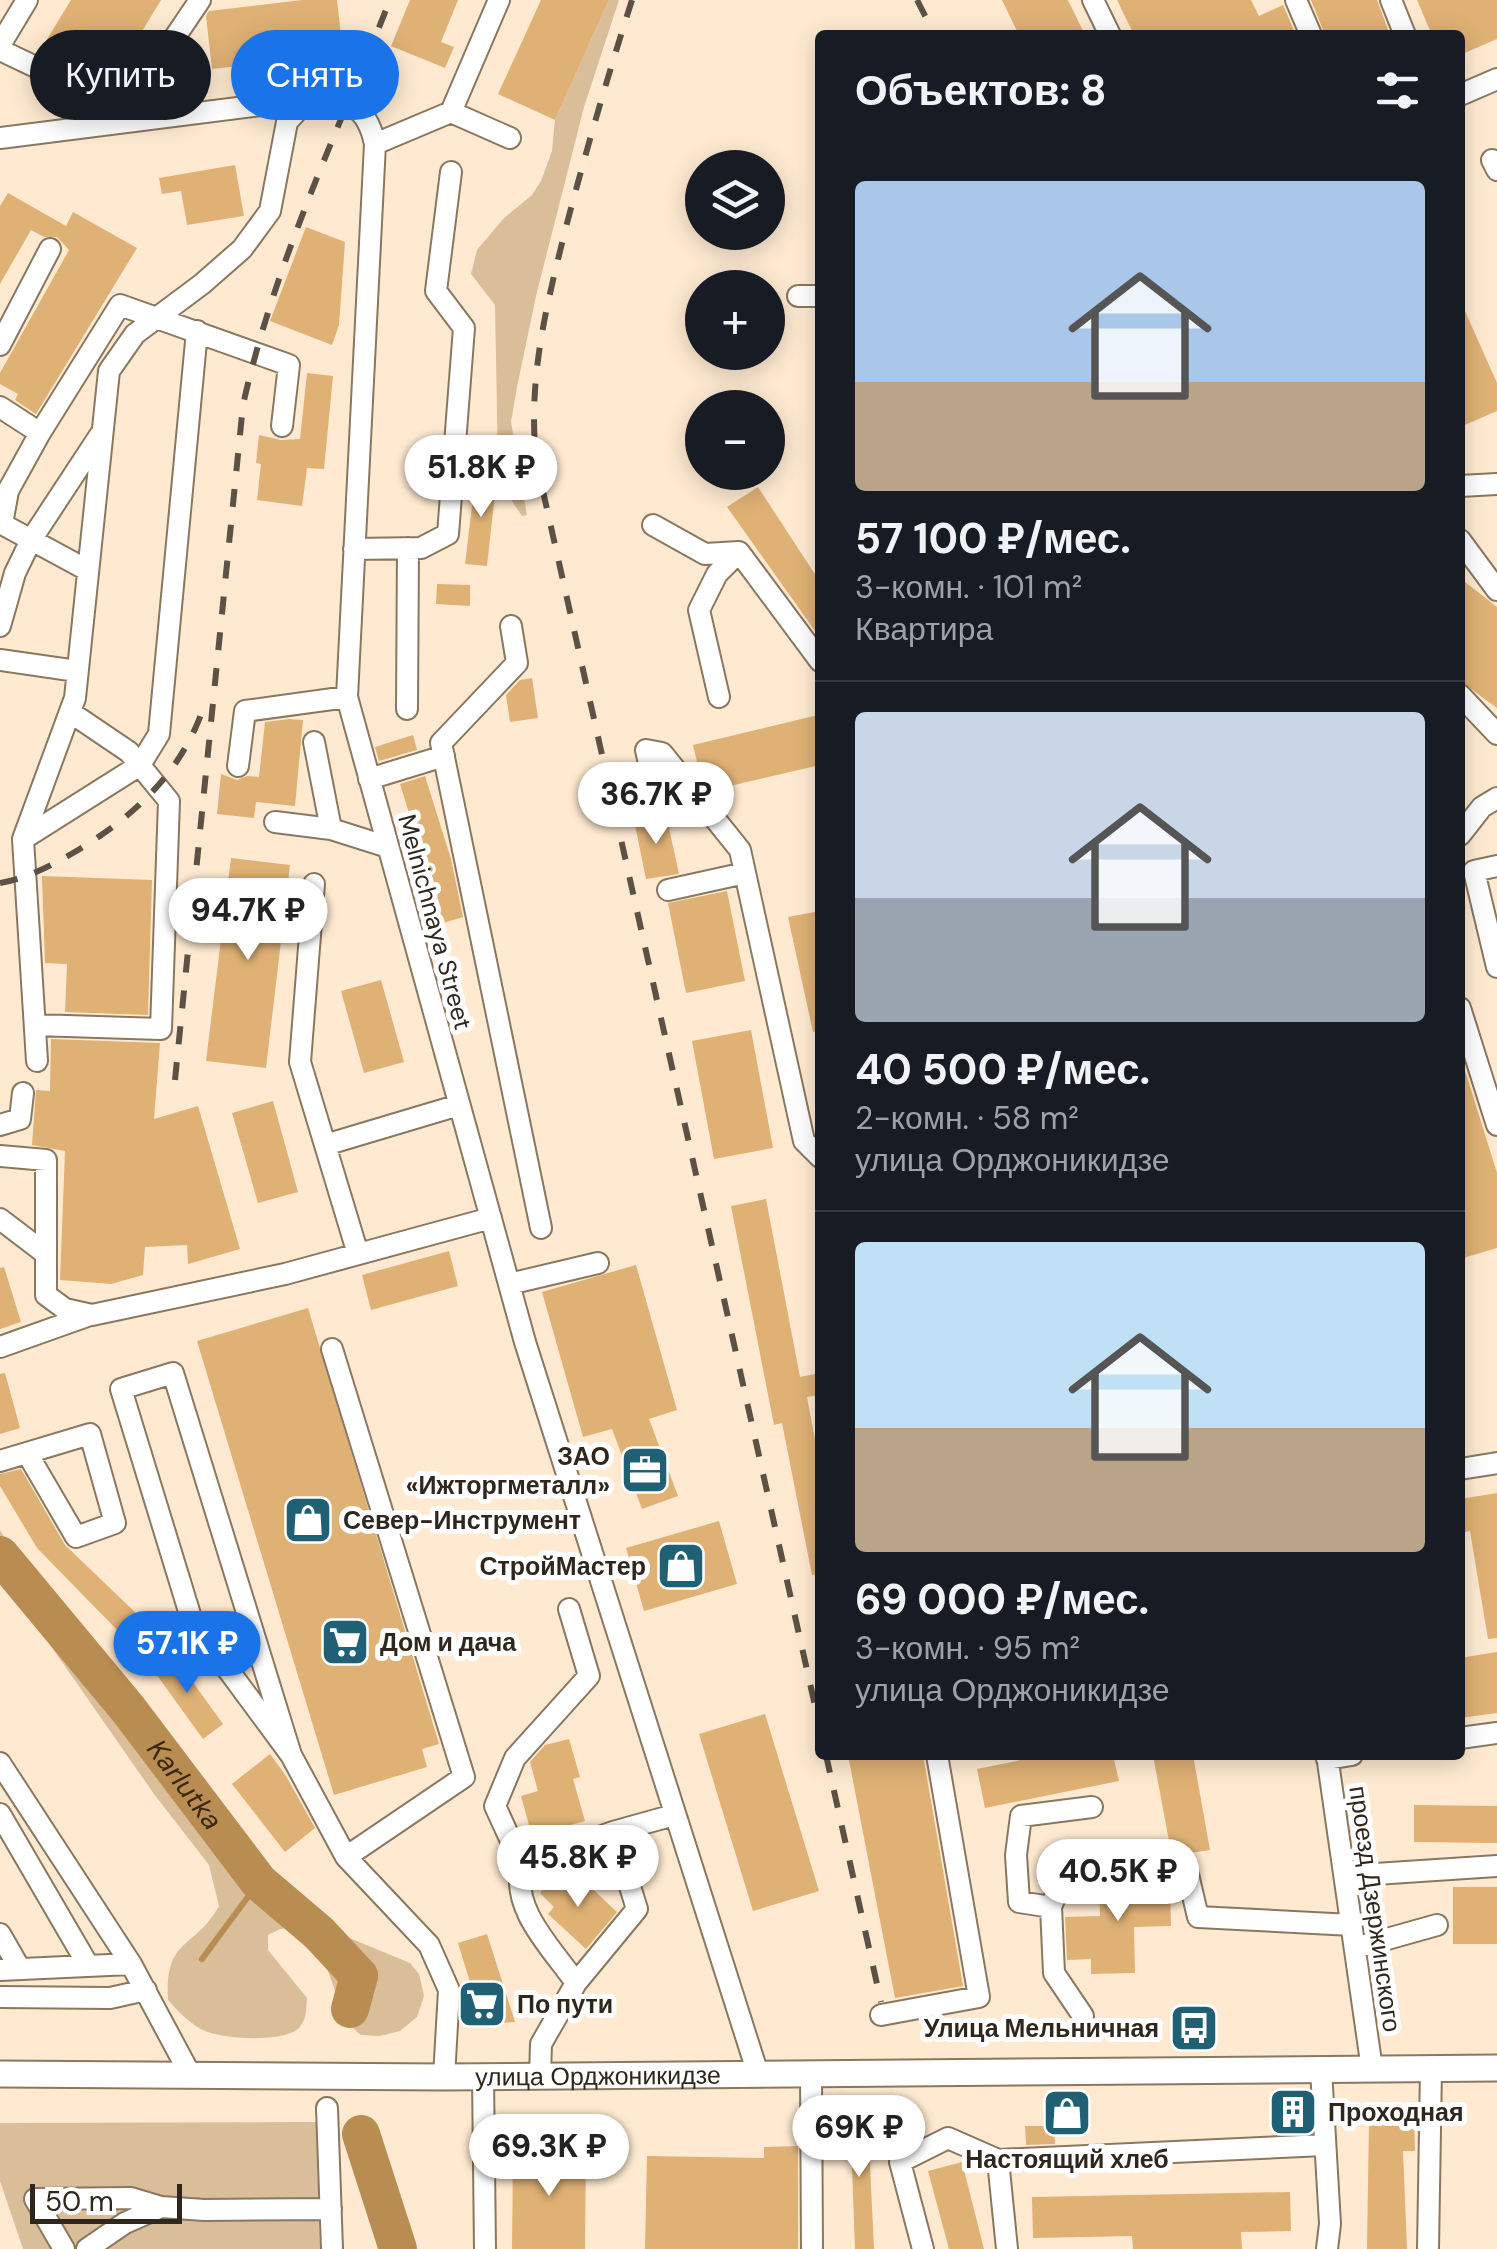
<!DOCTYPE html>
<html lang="ru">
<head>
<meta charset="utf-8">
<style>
	body { margin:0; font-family:"DM Sans",sans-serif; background:#20242c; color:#f1f3f6; height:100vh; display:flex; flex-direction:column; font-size:38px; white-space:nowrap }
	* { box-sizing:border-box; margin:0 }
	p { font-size:32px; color:#9ea1a6 }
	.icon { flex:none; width:55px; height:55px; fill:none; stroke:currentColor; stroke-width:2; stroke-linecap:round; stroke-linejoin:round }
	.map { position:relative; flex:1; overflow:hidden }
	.side { position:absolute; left:815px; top:30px; width:650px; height:1730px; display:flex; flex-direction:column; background:#171b24; border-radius:10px; box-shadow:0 5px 25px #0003 }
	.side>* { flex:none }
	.banner { position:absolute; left:30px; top:30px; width:635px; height:90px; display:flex; gap:20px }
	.tools { position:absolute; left:685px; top:150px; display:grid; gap:20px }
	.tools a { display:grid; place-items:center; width:100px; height:100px; border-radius:50%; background:#171b24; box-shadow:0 5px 25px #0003; font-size:50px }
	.scale { position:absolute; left:30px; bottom:25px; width:152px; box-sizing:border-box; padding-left:10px; border:5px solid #2f271d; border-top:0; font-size:28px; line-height:35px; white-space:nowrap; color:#2f271d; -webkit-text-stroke:8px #fff; paint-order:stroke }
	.price { position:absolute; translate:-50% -85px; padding:0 22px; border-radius:35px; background:#fff; color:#222; font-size:32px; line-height:65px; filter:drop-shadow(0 2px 5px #0008) }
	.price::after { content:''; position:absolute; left:50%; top:60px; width:30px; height:22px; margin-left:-15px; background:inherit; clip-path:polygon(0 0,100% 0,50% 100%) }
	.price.selected { background:#1a73e8; color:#fff }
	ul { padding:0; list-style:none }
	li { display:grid; align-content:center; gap:20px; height:530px; padding:0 40px }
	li+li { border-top:2px solid #363941 }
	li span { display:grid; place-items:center; height:310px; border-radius:10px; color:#555 }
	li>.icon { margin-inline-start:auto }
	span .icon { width:180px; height:180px; fill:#fffc; stroke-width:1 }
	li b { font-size:42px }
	h2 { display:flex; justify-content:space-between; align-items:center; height:120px; padding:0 40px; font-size:42px }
	.chip { padding:0 35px; border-radius:45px; background:#171b24; box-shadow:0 5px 25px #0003; font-size:35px; line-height:90px }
	.chip.selected { background:#1a73e8; color:#fff }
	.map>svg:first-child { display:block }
</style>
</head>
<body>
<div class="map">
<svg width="1497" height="2249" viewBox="0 0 1497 2249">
	<rect width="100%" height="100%" fill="#ffead1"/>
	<!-- green -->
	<path fill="#dabd99" d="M 609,0 L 619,0 L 584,107 L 536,296 L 517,387 L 511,422 L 527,515 L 522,516 L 501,485 L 498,467 L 495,305 L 471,274 L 477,250 L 504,218 L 532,195 L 541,181 L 552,151 L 555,120 Z
		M 0,1530 L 23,1572 L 141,1697 L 270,1873 L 322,1922 L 342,1935 L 410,1963 L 419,1974 L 424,1996 L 417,2017 L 400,2031 L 380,2036 L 361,2035 L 347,2023 L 325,1963 L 305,1936 L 293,1927 L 280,1929 L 268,1935 L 268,1950 L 307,1998 C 306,2009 307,2019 299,2028 C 284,2043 224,2039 205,2031 C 190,2024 179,2012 168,2000 C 165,1936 194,1951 219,1906 L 209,1865 L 154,1794 L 0,1573 Z
		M 316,2122 L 320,2249 L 23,2249 L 0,2181 L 0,2123 Z"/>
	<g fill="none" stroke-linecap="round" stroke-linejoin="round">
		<!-- stream -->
		<path stroke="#b98d51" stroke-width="6" d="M 202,1959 L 259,1882"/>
		<!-- river -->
		<g stroke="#b98d51" stroke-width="38">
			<path id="s1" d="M 0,1555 L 128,1709 L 259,1882 L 319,1933 L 359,1976 L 350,2009"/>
			<path d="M 361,2134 L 398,2249"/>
		</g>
	</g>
	<!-- building -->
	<path fill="#dfb175" d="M 71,0 L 161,0 L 107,89 L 41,49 Z
		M 302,0 L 337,0 L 343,54 L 212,69 L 206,16 L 209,11 Z
		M 410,0 L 458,0 L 441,42 L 454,47 L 445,68 L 391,46 Z
		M 541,0 L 609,0 L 555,120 L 498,94 Z
		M 1002,0 L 1068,0 L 1085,35 L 1019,35 Z
		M 1117,0 L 1251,0 L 1259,16 L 1283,5 L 1296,35 L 1134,35 Z
		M 1311,0 L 1377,0 L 1390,35 L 1325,35 Z
		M 1417,0 L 1497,0 L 1497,39 L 1460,55 L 1460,35 L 1432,35 Z
		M 235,165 L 244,216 L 187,225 L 181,191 L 162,194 L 159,178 Z
		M 8,193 L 66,226 L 73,212 L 137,248 L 36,414 L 15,400 L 18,394 L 0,384 L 0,373 L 69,250 L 57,237 L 44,237 L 31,230 L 0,284 L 0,206 Z
		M 306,227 L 345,242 L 339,325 L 332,345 L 270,321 Z
		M 1460,300 L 1497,383 L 1497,411 L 1460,427 Z
		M 307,373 L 333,376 L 324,469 L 307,468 L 302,506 L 257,500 L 261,464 L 256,463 L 259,435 L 281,440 L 300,439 Z
		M 476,473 L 497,476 L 487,566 L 465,564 Z
		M 758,487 L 820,582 L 820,638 L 727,507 Z
		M 1460,578 L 1497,607 L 1497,708 L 1460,681 Z
		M 437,584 L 470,585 L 470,606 L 436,604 Z
		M 532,678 L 538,718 L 510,722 L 506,695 L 520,680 Z
		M 818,715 L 820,765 L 717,789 L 713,771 L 700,774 L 693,745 Z
		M 289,719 L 303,720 L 295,806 L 256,802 L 254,818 L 217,814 L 221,774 L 237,780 L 247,776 L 259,777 L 265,722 Z
		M 413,735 L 417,750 L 379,761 L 375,747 Z
		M 425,776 L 451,859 L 463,917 L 443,923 L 400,784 Z
		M 666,814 L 679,874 L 646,879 L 634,820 Z
		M 231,858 L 290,865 L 266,1068 L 206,1061 Z
		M 42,876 L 152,880 L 148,1015 L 65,1012 L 67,964 L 45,963 Z
		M 727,891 L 745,981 L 686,993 L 668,903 Z
		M 820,911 L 820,1031 L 813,1032 L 788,917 Z
		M 381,980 L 404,1062 L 364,1073 L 341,991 Z
		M 751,1030 L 773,1148 L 714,1159 L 692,1041 Z
		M 51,1039 L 160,1043 L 154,1119 L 198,1106 L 240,1249 L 188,1264 L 187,1245 L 145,1247 L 143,1275 L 111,1284 L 60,1280 L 65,1151 L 32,1145 L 36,1090 L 50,1091 Z
		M 1460,1064 L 1463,1064 L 1497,1173 L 1497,1248 L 1460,1259 Z
		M 273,1101 L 298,1192 L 258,1203 L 232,1113 Z
		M 766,1199 L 800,1377 L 820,1373 L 820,1395 L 807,1397 L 816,1445 L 820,1444 L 820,1574 L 812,1575 L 782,1423 L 774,1425 L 731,1206 Z
		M 449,1251 L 458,1286 L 371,1310 L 362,1275 Z
		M 636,1265 L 677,1410 L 649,1419 L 678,1496 L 642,1509 L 612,1429 L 583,1437 L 542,1292 Z
		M 4,1267 L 21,1322 L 0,1329 L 0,1268 Z
		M 308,1308 L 439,1744 L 422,1749 L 427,1767 L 334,1795 L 197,1341 Z
		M 5,1373 L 20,1428 L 0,1434 L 0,1374 Z
		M 21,1469 L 65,1545 L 138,1615 L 120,1633 L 37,1548 L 0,1486 L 0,1474 Z
		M 1497,1493 L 1497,1638 L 1488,1639 L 1470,1531 L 1460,1533 L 1460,1499 Z
		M 719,1521 L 737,1584 L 644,1611 L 626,1548 Z
		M 171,1652 L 223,1724 L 203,1739 L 151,1667 Z
		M 1497,1652 L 1497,1713 L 1460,1718 L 1460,1658 Z
		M 765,1714 L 819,1891 L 753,1911 L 699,1734 Z
		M 569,1739 L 580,1777 L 573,1779 L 585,1821 L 532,1836 L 521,1796 L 538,1791 L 530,1762 L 545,1745 Z
		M 270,1754 L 286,1776 L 315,1828 L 285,1852 L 232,1784 Z
		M 848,1755 L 923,1755 L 963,1986 L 895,1998 Z
		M 1046,1755 L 1113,1755 L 1119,1781 L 985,1808 L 977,1769 Z
		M 1153,1755 L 1193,1755 L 1210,1850 L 1190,1853 L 1171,1852 Z
		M 1414,1805 L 1497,1806 L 1497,1843 L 1414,1842 Z
		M 556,1875 L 571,1889 L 581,1878 L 617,1912 L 586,1949 L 548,1914 L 554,1907 L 540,1893 Z
		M 1099,1877 L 1143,1878 L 1143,1883 L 1170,1882 L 1171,1926 L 1134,1927 L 1135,1973 L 1091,1974 L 1091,1959 L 1067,1960 L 1065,1917 L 1100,1916 Z
		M 1453,1887 L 1497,1887 L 1497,1944 L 1453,1944 Z
		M 487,1934 L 515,2022 L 483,2024 L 458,1943 Z
		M 1369,2119 L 1414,2119 L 1415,2151 L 1403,2151 L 1407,2249 L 1367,2249 Z
		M 868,2123 L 874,2249 L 855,2249 L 851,2142 L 831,2143 L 831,2125 Z
		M 1025,2126 L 1054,2126 L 1055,2144 L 1026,2145 Z
		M 798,2146 L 798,2249 L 645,2249 L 647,2156 L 764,2158 L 764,2147 Z
		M 513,2149 L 586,2150 L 585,2249 L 512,2249 Z
		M 962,2162 L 984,2249 L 949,2249 L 928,2171 Z
		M 1290,2192 L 1291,2231 L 1241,2232 L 1242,2249 L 1133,2249 L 1132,2236 L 1033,2238 L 1032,2197 Z"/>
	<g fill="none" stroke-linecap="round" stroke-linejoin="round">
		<!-- minor casing -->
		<g stroke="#897760" stroke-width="24">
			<path id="minor" d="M 1093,0 L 1110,35
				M 1296,0 L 1311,35
				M 1391,0 L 1405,35
				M 0,45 L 27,0
				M 0,50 L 84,90
				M 150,74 L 200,0
				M 1460,95 L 1497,79
				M 451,112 L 510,138
				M 0,138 L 308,99 C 347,101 366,102 375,144 L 347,697 L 525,1342 L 758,2074
				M 375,144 L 451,112 L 499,0
				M 1492,160 L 1497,170
				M 798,296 L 820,296
				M 0,345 L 50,249
				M 0,407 L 40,433 L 120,305 L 289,365 L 282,426
				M 40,433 L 8,491 L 2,524 L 87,570
				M 1460,486 L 1497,484
				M 653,525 L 705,554 L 739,552
				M 1460,540 L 1497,590
				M 354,549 L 421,548 L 448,534 L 464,328 L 436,291 L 451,172
				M 0,626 L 15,573 L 31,540 L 100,435
				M 511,626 L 517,663 L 441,743 L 541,1228
				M 0,660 L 77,671
				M 1460,695 L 1497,734
				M 719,697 L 699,610 L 717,574 L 739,552 L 820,661
				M 407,709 L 408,548
				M 314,742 L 331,829 L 388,847
				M 238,766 L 245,711 L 347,697
				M 369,779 L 444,756
				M 658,803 L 646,750 L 662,753 L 740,850 L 804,1141 L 820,1157
				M 275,822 L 331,829
				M 1460,835 L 1482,807 L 1497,798
				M 23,839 L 140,765 L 159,734 L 197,331
				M 1497,866 L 1474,871 L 1497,967
				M 314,884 L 300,1062 L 358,1254
				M 668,890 L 745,873
				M 1460,1008 L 1497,1125
				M 35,1025 L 161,1029 L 169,801 L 129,752 L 70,712
				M 37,1061 L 23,839 L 75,698 L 109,371 L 135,334 L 202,284 L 242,249 L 270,211 L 287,122 L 308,99
				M 0,1125 L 20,1119 L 23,1093
				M 325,1145 L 459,1105
				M 0,1156 L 46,1160 L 46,1295 L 65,1309 L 92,1315 L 285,1274 L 491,1218
				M 0,1219 L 46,1254
				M 509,1284 L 598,1263
				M 0,1347 L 90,1315
				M 332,1349 L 464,1777 L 346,1857
				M 0,1461 L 90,1434 L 115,1523 L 76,1537 L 27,1453
				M 1460,1469 L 1497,1463
				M 1460,1738 L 1497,1733
				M 291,1755 L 192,1621 L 121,1389 L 173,1373 L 291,1755 L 346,1857 L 429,1945 L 449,1990 L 444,2077
				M 1327,1755 L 1372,2069
				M 1327,1759 L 1352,1755
				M 0,1763 L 131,1964 L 191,2076
				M 0,1814 L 88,1965
				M 522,1865 L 495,1806 L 515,1758 L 589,1676 L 569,1609
				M 1345,1876 L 1497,1866
				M 1051,1907 L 1019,1902 L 1016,1855 L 1021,1816 L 1092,1807
				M 0,1934 L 20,1969
				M 1355,1948 L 1437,1925
				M 0,1970 L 131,1964
				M 576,1983 C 552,1948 510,1909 522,1865 L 613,1832
				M 0,1997 L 110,1998 L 146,1990
				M 881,2015 L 979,1997 L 937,1755
				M 1083,2016 L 1054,1973 L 1051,1907 L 1069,1862 L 1186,1866 L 1198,1917 L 1352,1925
				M 1321,2070 L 1330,2224 L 1327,2249
				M 811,2074 L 812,2249
				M 540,2075 L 541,2044 L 576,1983 L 637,1909 L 613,1832 L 674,1815
				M 483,2076 L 485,2249
				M 327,2108 L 332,2249
				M 998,2160 L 1007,2249
				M 64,2249 L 35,2199 L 131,2198 L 161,2207 L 204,2210 L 331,2209
				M 87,2249 L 125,2223 L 161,2207
				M 923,2249 L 900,2162 L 948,2138 L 998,2160 L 1324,2145
				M 1428,2249 L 1431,2069"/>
		</g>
		<!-- major casing -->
		<g stroke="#897760" stroke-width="29">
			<g id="major">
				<path id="s2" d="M 0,2074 L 444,2077 L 1497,2068"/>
			</g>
		</g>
		<!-- minor -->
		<use href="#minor" stroke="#fff" stroke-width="20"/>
		<!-- major -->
		<use href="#major" stroke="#fff" stroke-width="25"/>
		<!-- rail -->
		<path stroke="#5c5144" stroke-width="6" stroke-dasharray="18 18" stroke-linecap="butt" d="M 632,0 C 608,75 586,151 566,227 C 546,308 528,376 536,460 L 820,1728
			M 917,0 L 935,35
			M 0,883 C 25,879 51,866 73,853 C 134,817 183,772 205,703
			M 175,1080 L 243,405 C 274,265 337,133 390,0
			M 826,1755 L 881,2002"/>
	</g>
	<!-- icons -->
	<defs>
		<g id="office-square" transform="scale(2.5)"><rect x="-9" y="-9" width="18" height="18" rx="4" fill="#1f6075" stroke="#fff"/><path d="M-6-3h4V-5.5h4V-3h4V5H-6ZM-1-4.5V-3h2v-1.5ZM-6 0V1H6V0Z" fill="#fff"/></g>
		<g id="shop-square" transform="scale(2.5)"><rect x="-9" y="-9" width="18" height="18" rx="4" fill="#1f6075" stroke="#fff"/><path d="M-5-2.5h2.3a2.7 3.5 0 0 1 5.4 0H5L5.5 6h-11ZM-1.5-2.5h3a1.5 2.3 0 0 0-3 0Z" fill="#fff"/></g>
		<g id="supermarket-square" transform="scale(2.5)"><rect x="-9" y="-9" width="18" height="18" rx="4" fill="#1f6075" stroke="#fff"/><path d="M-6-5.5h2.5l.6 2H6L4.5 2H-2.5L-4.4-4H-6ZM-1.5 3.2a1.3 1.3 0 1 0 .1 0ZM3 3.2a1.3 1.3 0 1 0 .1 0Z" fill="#fff"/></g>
		<g id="bus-square" transform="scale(2.5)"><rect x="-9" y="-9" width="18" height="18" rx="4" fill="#1f6075" stroke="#fff"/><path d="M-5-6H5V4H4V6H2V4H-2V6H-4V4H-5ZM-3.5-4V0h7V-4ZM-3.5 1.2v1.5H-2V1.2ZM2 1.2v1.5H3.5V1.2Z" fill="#fff"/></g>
		<g id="building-square" transform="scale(2.5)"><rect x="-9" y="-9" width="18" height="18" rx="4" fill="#1f6075" stroke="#fff"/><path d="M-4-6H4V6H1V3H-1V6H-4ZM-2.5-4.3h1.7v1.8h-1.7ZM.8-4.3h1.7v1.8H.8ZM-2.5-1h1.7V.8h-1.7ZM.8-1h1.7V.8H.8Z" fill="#fff"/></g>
	</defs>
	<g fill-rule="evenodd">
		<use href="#office-square" x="645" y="1470"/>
		<use href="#shop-square" x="308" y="1520"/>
		<use href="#shop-square" x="681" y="1566"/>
		<use href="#supermarket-square" x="345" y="1642"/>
		<use href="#supermarket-square" x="482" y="2004"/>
		<use href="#bus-square" x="1194" y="2028"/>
		<use href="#building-square" x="1293" y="2112"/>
		<use href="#shop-square" x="1067" y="2113"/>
	</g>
	<g text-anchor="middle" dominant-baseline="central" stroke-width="10" stroke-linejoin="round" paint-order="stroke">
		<!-- street labels -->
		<g font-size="25" fill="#2f271d" stroke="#fff">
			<text transform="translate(435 922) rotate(75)">Melnichnaya Street</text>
			<text transform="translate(1375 1909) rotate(82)">проезд Дзержинского</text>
			<text stroke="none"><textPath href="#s2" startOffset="598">улица Орджоникидзе</textPath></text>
		</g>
		<!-- poi labels -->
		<g font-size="25" font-weight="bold" fill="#2f271d" stroke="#fff" text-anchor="start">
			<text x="610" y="1456" text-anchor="end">ЗАО<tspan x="610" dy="29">«Ижторгметалл»</tspan></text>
			<text x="343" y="1520">Север-Инструмент</text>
			<text x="646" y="1566" text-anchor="end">СтройМастер</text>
			<text x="380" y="1642">Дом и дача</text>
			<text x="517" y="2004">По пути</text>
			<text x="1159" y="2028" text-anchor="end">Улица Мельничная</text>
			<text x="1328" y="2112">Проходная</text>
			<text x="1067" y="2159" text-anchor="middle">Настоящий хлеб</text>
		</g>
		<!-- water labels -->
		<g font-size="28" font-style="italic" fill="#3a270c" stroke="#fff">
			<text stroke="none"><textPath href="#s1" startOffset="295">Karlutka</textPath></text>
		</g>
	</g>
</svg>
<div class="tools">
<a><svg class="icon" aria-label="layers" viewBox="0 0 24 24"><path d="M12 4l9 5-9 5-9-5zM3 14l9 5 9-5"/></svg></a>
<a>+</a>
<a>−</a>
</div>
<div class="scale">50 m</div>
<b class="price" style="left:481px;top:520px">51.8K ₽</b>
<b class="price" style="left:656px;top:847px">36.7K ₽</b>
<b class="price" style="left:248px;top:963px">94.7K ₽</b>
<b class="price selected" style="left:187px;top:1696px">57.1K ₽</b>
<b class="price" style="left:578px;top:1910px">45.8K ₽</b>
<b class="price" style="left:1118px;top:1924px">40.5K ₽</b>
<b class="price" style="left:859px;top:2180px">69K ₽</b>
<b class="price" style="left:549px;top:2199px">69.3K ₽</b>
<div class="banner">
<a class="chip">Купить</a>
<a class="chip selected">Снять</a>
</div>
<section class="side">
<h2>Объектов: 8<svg class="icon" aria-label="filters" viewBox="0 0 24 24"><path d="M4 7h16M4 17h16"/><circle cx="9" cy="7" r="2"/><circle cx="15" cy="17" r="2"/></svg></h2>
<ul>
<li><span style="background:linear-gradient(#a9c7e8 65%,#b9a48a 0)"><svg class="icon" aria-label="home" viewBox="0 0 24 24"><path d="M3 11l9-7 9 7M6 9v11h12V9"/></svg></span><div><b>57 100 ₽/мес.</b><p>3-комн. · 101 m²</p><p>Квартира</p></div></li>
<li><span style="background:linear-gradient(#c9d6e8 60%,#9aa5b1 0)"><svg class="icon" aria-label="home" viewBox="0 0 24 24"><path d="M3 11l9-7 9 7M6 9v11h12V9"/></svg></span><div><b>40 500 ₽/мес.</b><p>2-комн. · 58 m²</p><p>улица Орджоникидзе</p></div></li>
<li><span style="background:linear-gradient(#bfe0f5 60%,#b9a48a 0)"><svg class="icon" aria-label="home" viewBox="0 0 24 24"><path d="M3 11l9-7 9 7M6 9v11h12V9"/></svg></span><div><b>69 000 ₽/мес.</b><p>3-комн. · 95 m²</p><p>улица Орджоникидзе</p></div></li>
</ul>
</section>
</div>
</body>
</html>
